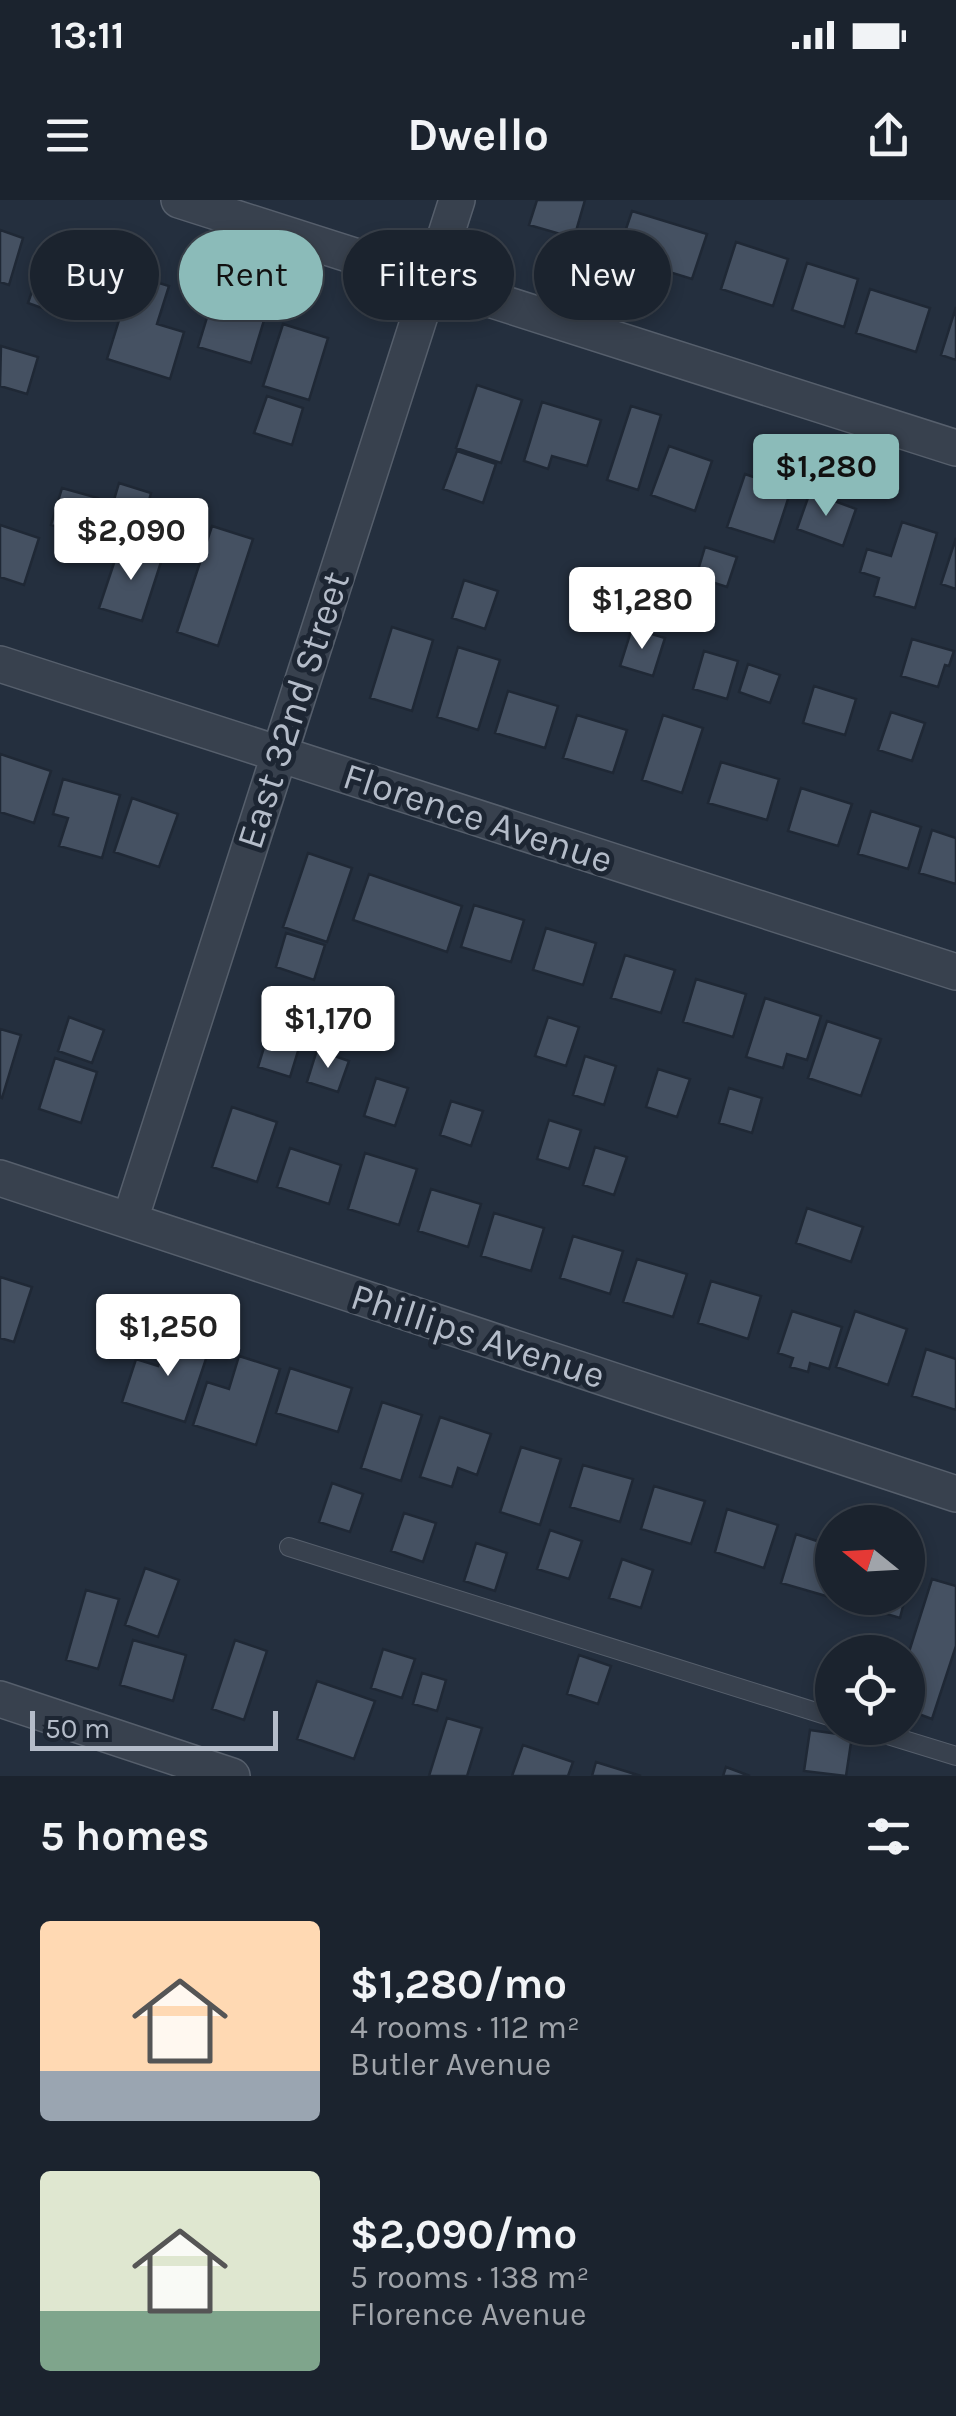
<!DOCTYPE html>
<html lang="en">
<head>
<meta charset="utf-8">
<style>
	body { margin:0; font-family:Karla,sans-serif; background:#282f3a; color:#f1f3f6; height:100vh; display:flex; flex-direction:column; font-size:38px; white-space:nowrap }
	* { box-sizing:border-box; margin:0 }
	p { font-size:32px; color:#a0a4aa }
	.icon { flex:none; width:55px; height:55px; fill:none; stroke:currentColor; stroke-width:2; stroke-linecap:round; stroke-linejoin:round }
	.map { position:relative; height:1576px; overflow:hidden }
	.panel { display:flex; flex-direction:column; background:#1b232e; flex:1 }
	.panel>* { flex:none }
	.guide { position:absolute; left:30px; top:30px; width:898px; height:90px; display:flex; gap:20px }
	.needle { width:65px; rotate:288deg }
	.controls { position:absolute; left:815px; top:1305px; display:grid; gap:20px }
	.controls a { display:grid; place-items:center; width:110px; height:110px; border-radius:50%; background:#1b232e; box-shadow:0 5px 15px #0003,0 0 0 2px #39404a; font-size:50px }
	.scale { position:absolute; left:30px; bottom:25px; width:248px; box-sizing:border-box; padding-left:10px; border:5px solid #b4bcc9; border-top:0; font-size:28px; line-height:35px; white-space:nowrap; color:#b4bcc9; -webkit-text-stroke:8px #1d2633; paint-order:stroke }
	.price { position:absolute; translate:-50% -85px; padding:0 22px; border-radius:10px; background:#fff; color:#222; font-size:32px; line-height:65px; filter:drop-shadow(0 2px 5px #0008) }
	.price::after { content:''; position:absolute; left:50%; top:60px; width:30px; height:22px; margin-left:-15px; background:inherit; clip-path:polygon(0 0,100% 0,50% 100%) }
	.price.on { background:#8bbbb9; color:#111 }
	ul { padding:0; list-style:none }
	li { display:flex; align-items:center; gap:30px; height:250px; padding:0 40px }
	li span { display:grid; place-items:center; flex:none; width:280px; height:200px; border-radius:10px; color:#555 }
	li>.icon { margin-inline-start:auto }
	span .icon { width:120px; height:120px; fill:#fffc; stroke-width:1 }
	li b { font-size:42px }
	h2 { display:flex; justify-content:space-between; align-items:center; height:120px; padding:0 40px; font-size:42px }
	.pill { padding:0 35px; border-radius:45px; background:#1b232e; box-shadow:0 5px 15px #0003,0 0 0 2px #39404a; font-size:35px; line-height:90px }
	.pill.on { background:#8bbbb9; color:#111 }
	.status { display:flex; justify-content:space-between; align-items:center; height:70px; padding:0 50px; background:#1b232e; direction:ltr }
	.status svg { height:28px; fill:currentColor }
	header { display:flex; justify-content:space-between; align-items:center; height:130px; padding:0 40px; background:#1b232e; font-size:45px; font-weight:700 }
	.map>svg:first-child { display:block }
</style>
</head>
<body>
<div class="status"><b>13:11</b><svg viewBox="0 0 49 12"><path d="M0 12V9h3v3zM5 12V6h3v6zM10 12V3h3v9zM15 12V0h3v12zM26 1h20v11H26zM47 4h2v5h-2z"/></svg></div>
<header><svg class="icon" aria-label="menu" viewBox="0 0 24 24"><path d="M4 6h16M4 12h16M4 18h16"/></svg>Dwello<svg class="icon" aria-label="share" viewBox="0 0 24 24"><path d="M12 15V3M7 8l5-5 5 5M5 13v7h14v-7"/></svg></header>
<div class="map">
<svg width="956" height="1576" viewBox="0 0 956 1576">
	<rect width="100%" height="100%" fill="#242f3e"/>
	<!-- building -->
	<path fill="#455162" stroke="#1f2835" stroke-width="2.5" d="M 537,0 L 585,0 L 574,38 L 529,25 Z
		M 632,11 L 707,34 L 692,79 L 617,56 Z
		M 0,30 L 23,38 L 9,85 L 0,82 Z
		M 50,39 L 86,52 L 64,116 L 28,103 Z
		M 736,42 L 788,59 L 773,106 L 721,89 Z
		M 807,63 L 858,79 L 844,127 L 792,110 Z
		M 133,75 L 169,86 L 157,124 L 184,132 L 170,179 L 107,159 Z
		M 870,89 L 930,108 L 916,152 L 856,133 Z
		M 212,101 L 265,117 L 251,163 L 198,147 Z
		M 956,107 L 956,160 L 941,155 Z
		M 283,124 L 328,138 L 309,200 L 263,186 Z
		M 1,146 L 38,157 L 27,194 L 0,186 Z
		M 477,185 L 522,200 L 501,263 L 456,248 Z
		M 267,196 L 303,208 L 292,245 L 254,233 Z
		M 542,202 L 601,220 L 587,266 L 552,256 L 548,269 L 524,261 Z
		M 631,206 L 661,215 L 638,290 L 607,280 Z
		M 669,246 L 712,261 L 695,311 L 651,295 Z
		M 457,251 L 496,264 L 483,303 L 443,289 Z
		M 745,274 L 791,290 L 774,342 L 727,327 Z
		M 119,283 L 151,293 L 142,327 L 109,317 Z
		M 62,288 L 98,298 L 87,336 L 51,325 Z
		M 810,292 L 856,309 L 843,346 L 797,329 Z
		M 902,322 L 937,333 L 915,408 L 874,396 L 879,378 L 860,372 L 867,349 L 891,356 Z
		M 0,325 L 39,338 L 24,385 L 0,377 Z
		M 212,326 L 253,339 L 218,446 L 177,432 Z
		M 956,338 L 956,389 L 941,384 Z
		M 120,345 L 162,359 L 142,421 L 99,408 Z
		M 705,347 L 737,357 L 727,387 L 696,377 Z
		M 464,380 L 498,391 L 485,429 L 452,418 Z
		M 392,427 L 433,440 L 412,511 L 370,498 Z
		M 632,428 L 665,438 L 653,476 L 620,466 Z
		M 912,439 L 954,451 L 949,466 L 945,465 L 938,487 L 901,476 Z
		M 458,447 L 500,460 L 478,530 L 437,517 Z
		M 704,451 L 738,461 L 727,499 L 693,489 Z
		M 748,464 L 780,475 L 770,503 L 739,492 Z
		M 814,486 L 856,499 L 845,535 L 803,523 Z
		M 508,491 L 558,506 L 545,548 L 495,533 Z
		M 891,512 L 925,523 L 912,561 L 878,550 Z
		M 577,515 L 627,530 L 613,573 L 563,558 Z
		M 663,515 L 703,528 L 682,593 L 642,580 Z
		M 0,554 L 51,571 L 34,623 L 0,612 Z
		M 721,562 L 779,579 L 767,620 L 708,603 Z
		M 63,579 L 120,595 L 102,658 L 59,646 L 68,618 L 53,614 Z
		M 801,588 L 852,604 L 838,646 L 788,631 Z
		M 132,598 L 178,614 L 159,667 L 114,652 Z
		M 871,611 L 921,627 L 908,669 L 858,654 Z
		M 932,630 L 956,638 L 956,684 L 919,673 Z
		M 308,653 L 352,668 L 327,742 L 283,727 Z
		M 369,674 L 462,706 L 447,752 L 353,720 Z
		M 474,705 L 524,720 L 511,762 L 461,747 Z
		M 546,728 L 596,743 L 583,785 L 533,770 Z
		M 286,733 L 325,745 L 314,780 L 276,767 Z
		M 625,755 L 675,770 L 661,813 L 611,798 Z
		M 696,779 L 746,794 L 733,837 L 683,822 Z
		M 765,798 L 821,816 L 807,860 L 787,854 L 783,868 L 746,857 Z
		M 69,817 L 104,830 L 92,863 L 58,851 Z
		M 548,817 L 579,827 L 566,866 L 535,856 Z
		M 827,821 L 881,839 L 861,896 L 808,878 Z
		M 270,828 L 302,838 L 290,877 L 258,867 Z
		M 0,829 L 21,835 L 2,898 L 0,897 Z
		M 317,850 L 349,861 L 338,892 L 307,882 Z
		M 585,856 L 616,866 L 604,905 L 573,895 Z
		M 55,858 L 97,872 L 81,923 L 39,909 Z
		M 658,869 L 690,879 L 677,917 L 646,907 Z
		M 376,878 L 408,888 L 395,926 L 364,916 Z
		M 729,888 L 762,898 L 752,933 L 719,923 Z
		M 451,901 L 483,911 L 471,946 L 440,935 Z
		M 232,907 L 277,922 L 257,982 L 212,967 Z
		M 549,920 L 581,930 L 569,969 L 537,959 Z
		M 595,947 L 627,957 L 614,995 L 583,985 Z
		M 290,948 L 341,965 L 329,1004 L 277,987 Z
		M 365,953 L 417,969 L 399,1025 L 348,1009 Z
		M 431,989 L 481,1004 L 468,1047 L 418,1031 Z
		M 807,1008 L 863,1027 L 851,1062 L 796,1043 Z
		M 494,1013 L 544,1028 L 531,1071 L 481,1056 Z
		M 573,1036 L 623,1051 L 610,1094 L 560,1078 Z
		M 637,1059 L 687,1074 L 673,1117 L 623,1102 Z
		M 0,1077 L 32,1087 L 14,1142 L 0,1138 Z
		M 711,1081 L 761,1096 L 748,1139 L 698,1123 Z
		M 792,1111 L 842,1127 L 829,1169 L 810,1163 L 808,1172 L 790,1167 L 793,1158 L 778,1153 Z
		M 855,1111 L 907,1129 L 888,1185 L 836,1167 Z
		M 169,1134 L 210,1147 L 185,1222 L 122,1202 L 136,1159 L 158,1166 Z
		M 926,1149 L 956,1159 L 956,1210 L 912,1196 Z
		M 239,1156 L 280,1169 L 256,1245 L 193,1225 L 207,1182 L 229,1189 Z
		M 290,1168 L 352,1188 L 338,1232 L 276,1213 Z
		M 382,1202 L 422,1215 L 401,1281 L 361,1268 Z
		M 440,1217 L 491,1234 L 477,1275 L 458,1268 L 452,1287 L 420,1277 Z
		M 521,1247 L 561,1259 L 540,1325 L 500,1312 Z
		M 583,1265 L 633,1279 L 620,1322 L 570,1307 Z
		M 332,1283 L 363,1294 L 350,1332 L 319,1322 Z
		M 654,1286 L 705,1301 L 691,1344 L 641,1329 Z
		M 727,1309 L 778,1325 L 764,1368 L 715,1352 Z
		M 404,1313 L 436,1323 L 423,1362 L 391,1351 Z
		M 550,1330 L 582,1341 L 569,1379 L 537,1369 Z
		M 796,1334 L 832,1346 L 833,1398 L 781,1383 Z
		M 476,1343 L 507,1353 L 495,1391 L 464,1381 Z
		M 622,1359 L 653,1370 L 641,1408 L 609,1398 Z
		M 145,1368 L 179,1380 L 158,1437 L 125,1425 Z
		M 932,1379 L 956,1386 L 956,1446 L 932,1519 L 908,1510 L 908,1455 Z
		M 86,1390 L 119,1399 L 98,1469 L 66,1460 Z
		M 848,1398 L 905,1398 L 900,1418 L 846,1402 Z
		M 133,1440 L 186,1455 L 173,1501 L 120,1485 Z
		M 235,1440 L 267,1451 L 244,1520 L 212,1509 Z
		M 383,1449 L 415,1459 L 402,1498 L 371,1488 Z
		M 579,1455 L 611,1466 L 598,1504 L 567,1494 Z
		M 832,1472 L 832,1500 L 824,1498 Z
		M 422,1473 L 446,1480 L 437,1511 L 413,1504 Z
		M 317,1481 L 375,1501 L 354,1559 L 297,1539 Z
		M 447,1518 L 482,1528 L 467,1576 L 429,1576 Z
		M 810,1530 L 852,1536 L 846,1576 L 804,1571 Z
		M 523,1545 L 573,1562 L 568,1576 L 512,1576 Z
		M 596,1562 L 641,1576 L 592,1576 Z
		M 726,1567 L 750,1576 L 723,1576 Z"/>
	<g fill="none" stroke-linecap="round" stroke-linejoin="round">
		<!-- lane casing -->
		<g stroke="#565f6c" stroke-width="20">
			<path id="lane" d="M 289,1347 L 832,1517
				M 865,1528 L 956,1556"/>
		</g>
		<!-- street casing -->
		<g stroke="#565f6c" stroke-width="38">
			<path id="street" d="M 179,0 L 956,248
				M 0,464 L 956,772
				M 0,978 L 956,1294
				M 130,1020 L 457,0
				M 0,1499 L 232,1576"/>
		</g>
		<!-- lane -->
		<use href="#lane" stroke="#38414e" stroke-width="18"/>
		<!-- street -->
		<use href="#street" stroke="#38414e" stroke-width="35"/>
	</g>
	<g text-anchor="middle" dominant-baseline="central" stroke-width="10" stroke-linejoin="round" paint-order="stroke">
		<!-- street labels -->
		<g font-size="38" fill="#b4bcc9" stroke="#1d2633">
			<text transform="translate(293 510) rotate(-72)">East 32nd Street</text>
			<text transform="translate(478 618) rotate(18)">Florence Avenue</text>
			<text transform="translate(478 1136) rotate(18)">Phillips Avenue</text>
		</g>
	</g>
</svg>
<div class="controls">
<a><svg class="needle" viewBox="-14 -14 28 28"><path d="M0-13l5 13h-10z" fill="#e53935"/><path d="M0 13l5-13h-10z" fill="#a0a4aa"/></svg></a>
<a><svg class="icon" aria-label="locate" viewBox="0 0 24 24"><circle cx="12" cy="12" r="6"/><path d="M12 2v4M12 18v4M2 12h4M18 12h4"/></svg></a>
</div>
<div class="scale">50 m</div>
<b class="price on" style="left:826px;top:319px">$1,280</b>
<b class="price" style="left:131px;top:383px">$2,090</b>
<b class="price" style="left:642px;top:452px">$1,280</b>
<b class="price" style="left:328px;top:871px">$1,170</b>
<b class="price" style="left:168px;top:1179px">$1,250</b>
<div class="guide">
<a class="pill">Buy</a>
<a class="pill on">Rent</a>
<a class="pill">Filters</a>
<a class="pill">New</a>
</div>
</div>
<section class="panel">
<h2>5 homes<svg class="icon" aria-label="filters" viewBox="0 0 24 24"><path d="M4 7h16M4 17h16"/><circle cx="9" cy="7" r="2"/><circle cx="15" cy="17" r="2"/></svg></h2>
<ul>
<li><span style="background:linear-gradient(#ffd9b3 75%,#9aa5b1 0)"><svg class="icon" aria-label="home" viewBox="0 0 24 24"><path d="M3 11l9-7 9 7M6 9v11h12V9"/></svg></span><div><b>$1,280/mo</b><p>4 rooms · 112 m²</p><p>Butler Avenue</p></div></li>
<li><span style="background:linear-gradient(#dfe7d0 70%,#7fa58c 0)"><svg class="icon" aria-label="home" viewBox="0 0 24 24"><path d="M3 11l9-7 9 7M6 9v11h12V9"/></svg></span><div><b>$2,090/mo</b><p>5 rooms · 138 m²</p><p>Florence Avenue</p></div></li>
</ul>
</section>
</body>
</html>
